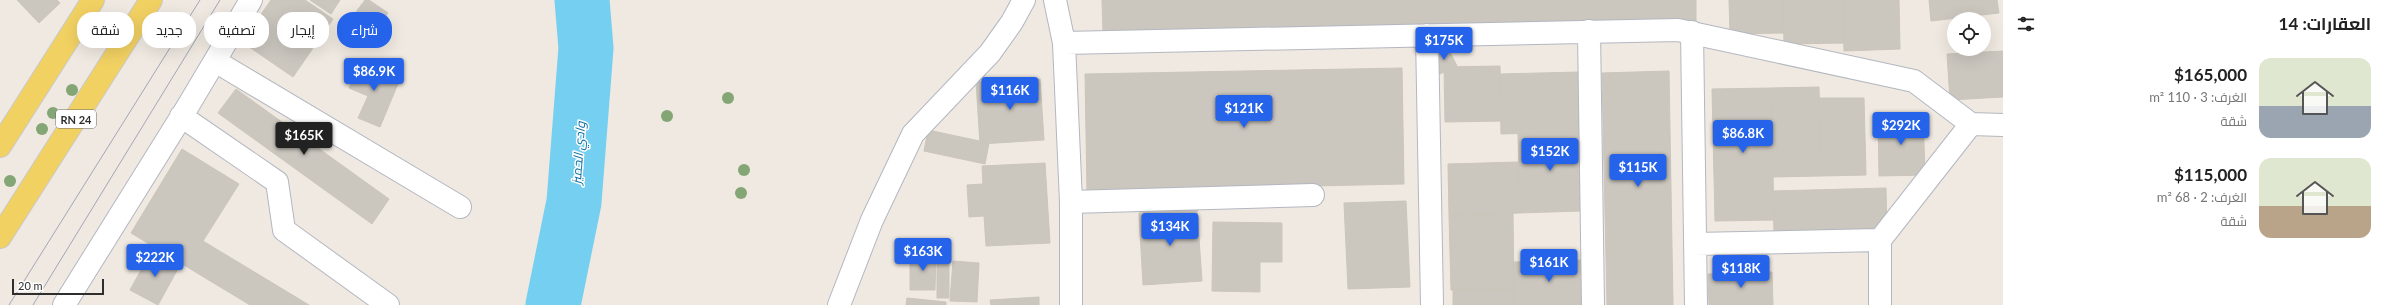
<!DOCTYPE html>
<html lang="ar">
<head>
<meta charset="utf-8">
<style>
	body { margin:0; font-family:Lato,Cairo,sans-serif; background:#f2f2f2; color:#222; direction:rtl; height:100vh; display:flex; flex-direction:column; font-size:15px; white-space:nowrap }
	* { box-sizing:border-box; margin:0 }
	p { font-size:13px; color:#767676 }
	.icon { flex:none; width:22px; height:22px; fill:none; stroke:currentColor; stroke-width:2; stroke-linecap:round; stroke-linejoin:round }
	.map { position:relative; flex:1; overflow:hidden; direction:ltr }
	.side { display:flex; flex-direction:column; background:#fff; width:380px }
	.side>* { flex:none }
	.top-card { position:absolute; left:12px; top:12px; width:380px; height:36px; direction:rtl; display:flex; gap:8px }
	.buttons { position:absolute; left:1947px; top:12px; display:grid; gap:8px }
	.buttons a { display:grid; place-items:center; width:44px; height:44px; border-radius:50%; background:#fff; box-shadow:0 4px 16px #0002; font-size:20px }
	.scale { position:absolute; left:12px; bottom:10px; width:92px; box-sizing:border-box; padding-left:4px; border:2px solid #2e2e2e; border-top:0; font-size:11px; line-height:14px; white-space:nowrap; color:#2e2e2e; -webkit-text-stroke:3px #fff; paint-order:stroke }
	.price { position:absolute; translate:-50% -34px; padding:0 9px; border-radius:4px; background:#2563eb; color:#fff; font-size:13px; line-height:26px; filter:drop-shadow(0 1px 2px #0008) }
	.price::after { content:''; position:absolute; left:50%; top:24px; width:12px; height:9px; margin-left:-6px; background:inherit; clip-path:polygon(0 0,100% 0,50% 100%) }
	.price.active { background:#222; color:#fff }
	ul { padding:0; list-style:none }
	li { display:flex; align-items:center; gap:12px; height:100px; padding:0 12px }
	li span { display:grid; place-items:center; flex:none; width:112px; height:80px; border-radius:12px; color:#555 }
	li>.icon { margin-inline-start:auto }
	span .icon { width:48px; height:48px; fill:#fffc; stroke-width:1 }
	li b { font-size:17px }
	h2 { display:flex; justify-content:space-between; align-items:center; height:48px; padding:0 12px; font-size:17px }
	.tag { padding:0 14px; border-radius:16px; background:#fff; box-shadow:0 4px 16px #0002; font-size:14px; line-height:36px }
	.tag.active { background:#2563eb; color:#fff }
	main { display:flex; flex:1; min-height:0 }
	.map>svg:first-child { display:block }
</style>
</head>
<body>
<main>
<section class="side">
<h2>العقارات: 14<svg class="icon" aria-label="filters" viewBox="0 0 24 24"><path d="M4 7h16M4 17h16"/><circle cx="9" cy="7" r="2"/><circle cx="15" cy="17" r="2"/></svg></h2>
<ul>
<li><span style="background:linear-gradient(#dfe7d0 60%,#9aa5b1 0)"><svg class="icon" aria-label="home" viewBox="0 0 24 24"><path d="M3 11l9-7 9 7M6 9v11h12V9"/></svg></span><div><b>$165,000</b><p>الغرف: 3 · 110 m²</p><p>شقة</p></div></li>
<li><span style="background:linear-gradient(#dfe7d0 60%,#b9a48a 0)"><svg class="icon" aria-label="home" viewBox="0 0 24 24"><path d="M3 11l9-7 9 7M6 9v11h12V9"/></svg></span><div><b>$115,000</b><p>الغرف: 2 · 68 m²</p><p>شقة</p></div></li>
</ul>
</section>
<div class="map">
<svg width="2003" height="305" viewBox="0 0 2003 305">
	<rect width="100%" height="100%" fill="#efe9e1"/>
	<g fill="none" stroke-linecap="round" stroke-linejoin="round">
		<!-- river -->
		<path stroke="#75cff0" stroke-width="55" d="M 553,305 L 574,202 L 586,48 L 582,0"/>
	</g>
	<!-- building -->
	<path fill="#cbc7bf" stroke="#cbc5ba" d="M 17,0 L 57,0 L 60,3 L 39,23 Z
		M 271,0 L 305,0 L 333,19 L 293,77 L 242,42 Z
		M 310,0 L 340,0 L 331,14 Z
		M 365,0 L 369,0 L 388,13 L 369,40 L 347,24 Z
		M 1102,0 L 1696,0 L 1696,22 L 1103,34 Z
		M 1729,0 L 1783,0 L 1784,33 L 1730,34 Z
		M 1783,0 L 1843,0 L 1844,43 L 1784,44 Z
		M 1843,0 L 1899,0 L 1900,49 L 1844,51 Z
		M 1929,0 L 1997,0 L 1999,13 L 1931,21 Z
		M 1448,48 L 1457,66 L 1440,74 L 1431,55 Z
		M 2003,51 L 2003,97 L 1950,100 L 1947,54 Z
		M 360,62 L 400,79 L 380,127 L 358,118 L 368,96 L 349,88 Z
		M 1500,66 L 1501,121 L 1445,122 L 1444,67 Z
		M 1402,68 L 1404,184 L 1087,191 L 1085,74 Z
		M 1669,71 L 1673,305 L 1607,305 L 1602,73 Z
		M 1578,72 L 1579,132 L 1501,134 L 1500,74 Z
		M 1040,79 L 1044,140 L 980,144 L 976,82 Z
		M 1819,87 L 1821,176 L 1773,177 L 1771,88 Z
		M 1771,88 L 1774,220 L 1715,221 L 1712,89 Z
		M 236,89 L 389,199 L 372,224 L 218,113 Z
		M 1819,98 L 1864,98 L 1866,175 L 1821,176 Z
		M 1923,115 L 1925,175 L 1879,176 L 1878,116 Z
		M 928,130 L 989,143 L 985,164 L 924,151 Z
		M 1579,132 L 1581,211 L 1520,213 L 1518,134 Z
		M 182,149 L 239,184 L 203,241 L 309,305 L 250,305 L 131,233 Z
		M 1519,162 L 1520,213 L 1449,215 L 1448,164 Z
		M 1045,163 L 1050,243 L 986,246 L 984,216 L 969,217 L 967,185 L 983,184 L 982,166 Z
		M 1886,188 L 1887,231 L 1774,233 L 1773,191 Z
		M 1406,201 L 1410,287 L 1348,289 L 1344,203 Z
		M 1197,210 L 1202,281 L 1143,285 L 1139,213 Z
		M 1513,213 L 1514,289 L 1451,290 L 1449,215 Z
		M 1213,222 L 1282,223 L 1282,262 L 1260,262 L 1260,292 L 1212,291 Z
		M 152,250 L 180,265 L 158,305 L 130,290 Z
		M 910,254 L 936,254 L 935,290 L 910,290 Z
		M 1583,260 L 1584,305 L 1514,305 L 1513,262 Z
		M 937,261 L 949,261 L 949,298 L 937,298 Z
		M 953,261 L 979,263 L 977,302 L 950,301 Z
		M 1772,272 L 1773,305 L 1709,305 L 1708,274 Z
		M 1514,289 L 1514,305 L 1453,305 L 1453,290 Z
		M 1039,297 L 1039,305 L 991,305 L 990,300 Z
		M 907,298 L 946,302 L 946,305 L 906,305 Z"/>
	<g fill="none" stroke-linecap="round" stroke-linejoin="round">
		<!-- minor casing -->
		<g stroke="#b4b7c1" stroke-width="24">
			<path id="minor" d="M 1055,0 L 1064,43
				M 1589,31 L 1593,305
				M 1692,32 L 1696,305
				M 1427,35 L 1432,305
				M 215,61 L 460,207
				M 181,116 L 277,182 L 284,230 L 388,305
				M 1071,202 L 1313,195
				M 1695,244 L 1880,240
				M 64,305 L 188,106 L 251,0
				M 839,305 L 872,220 L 913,134 L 990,53 L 1012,22 L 1024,0
				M 1071,305 L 1071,202 L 1064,43 L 1678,30 L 1914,81 L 1971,124 L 2003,125
				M 1880,305 L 1880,240 L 1971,124"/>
		</g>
		<!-- major casing -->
		<g stroke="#c9c9c9" stroke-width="24">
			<path id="major" d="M 0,146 L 93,0
				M 0,237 L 151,0"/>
		</g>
		<!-- minor -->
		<use href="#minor" stroke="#fff" stroke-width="22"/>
		<!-- major -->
		<use href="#major" stroke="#f2d163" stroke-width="22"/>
		<!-- tram -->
		<path stroke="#a3a6b8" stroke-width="1" d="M 9,305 L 200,0
			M 33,305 L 220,0"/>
	</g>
	<!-- trees -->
	<g fill="#84a574">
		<circle cx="72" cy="90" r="6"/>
		<circle cx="728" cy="98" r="6"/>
		<circle cx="53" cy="113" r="6"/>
		<circle cx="667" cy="116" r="6"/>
		<circle cx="42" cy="129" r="6"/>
		<circle cx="744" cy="170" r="6"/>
		<circle cx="10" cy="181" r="6"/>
		<circle cx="741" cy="193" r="6"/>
	</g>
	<g text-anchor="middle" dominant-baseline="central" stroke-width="3" stroke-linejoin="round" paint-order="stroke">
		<!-- shield labels -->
		<rect fill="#fff" stroke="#6d6d6d" stroke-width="1" x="56" y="110" width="40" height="18" rx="3"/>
		<g font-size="11" font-weight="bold" fill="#2e2e2e">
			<text x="76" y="119">RN 24</text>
		</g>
		<!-- water labels -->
		<g font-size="13" font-style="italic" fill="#0d6fa3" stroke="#fff">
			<text transform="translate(578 153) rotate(-86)">وادي الحميز</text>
		</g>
	</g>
</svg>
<div class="buttons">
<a><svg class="icon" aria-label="locate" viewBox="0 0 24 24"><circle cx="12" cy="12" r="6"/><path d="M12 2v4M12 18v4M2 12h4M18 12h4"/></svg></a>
</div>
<div class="scale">20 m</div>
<b class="price" style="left:1444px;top:61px">$175K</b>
<b class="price" style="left:374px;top:92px">$86.9K</b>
<b class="price" style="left:1010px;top:111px">$116K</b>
<b class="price" style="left:1244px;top:129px">$121K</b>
<b class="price" style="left:1901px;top:146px">$292K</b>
<b class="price" style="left:1743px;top:154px">$86.8K</b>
<b class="price active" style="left:304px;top:156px">$165K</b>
<b class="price" style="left:1550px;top:172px">$152K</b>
<b class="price" style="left:1638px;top:188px">$115K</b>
<b class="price" style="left:1170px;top:247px">$134K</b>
<b class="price" style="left:923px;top:272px">$163K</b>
<b class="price" style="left:155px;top:278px">$222K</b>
<b class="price" style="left:1549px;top:283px">$161K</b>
<b class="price" style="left:1741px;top:289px">$118K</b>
<div class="top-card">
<a class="tag active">شراء</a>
<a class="tag">إيجار</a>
<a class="tag">تصفية</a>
<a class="tag">جديد</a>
<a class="tag">شقة</a>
</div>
</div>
</main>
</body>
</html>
